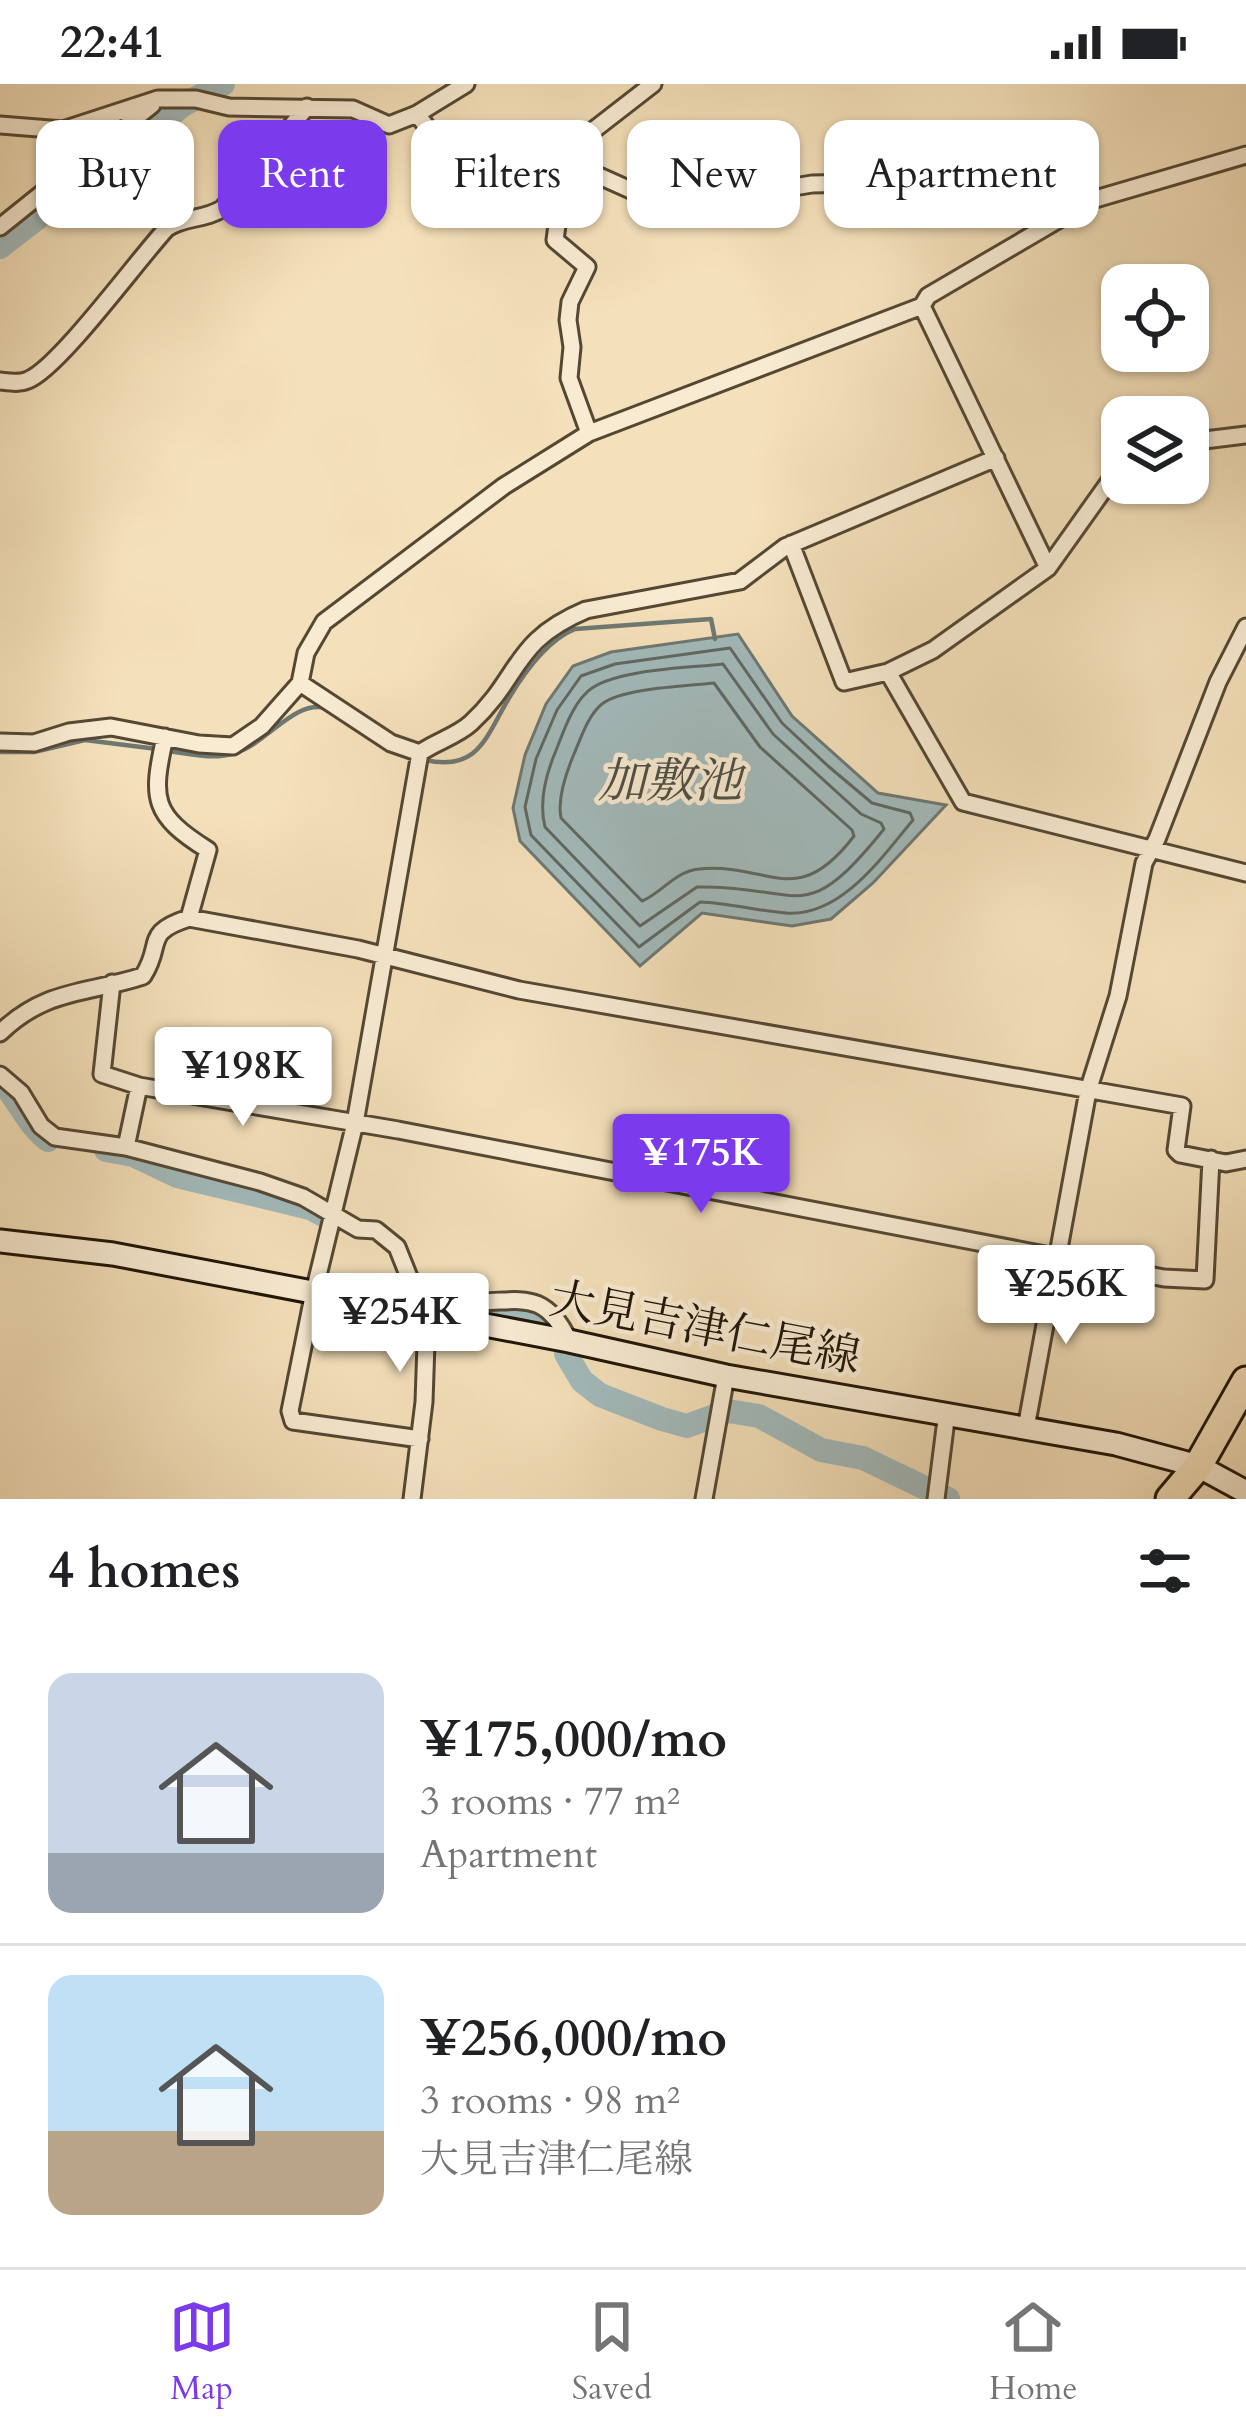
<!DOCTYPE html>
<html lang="en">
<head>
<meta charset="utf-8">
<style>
	body { margin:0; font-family:Cardo,"Noto Serif JP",serif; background:#f6f6f6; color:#202124; height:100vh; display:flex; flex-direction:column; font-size:45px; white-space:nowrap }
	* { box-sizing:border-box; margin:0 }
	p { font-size:39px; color:#757577 }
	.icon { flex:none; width:66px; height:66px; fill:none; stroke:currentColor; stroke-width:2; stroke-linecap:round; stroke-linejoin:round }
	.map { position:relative; height:1415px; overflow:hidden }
	.sheet { display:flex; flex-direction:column; background:#fff; flex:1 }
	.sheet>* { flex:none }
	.hud { position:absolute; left:36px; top:36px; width:1176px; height:108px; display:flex; gap:24px }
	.tools { position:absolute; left:1101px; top:180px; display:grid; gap:24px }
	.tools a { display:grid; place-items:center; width:108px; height:108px; border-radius:24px; background:#fff; box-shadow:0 3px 9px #0004; font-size:60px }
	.price { position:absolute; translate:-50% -102px; padding:0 27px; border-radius:12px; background:#fff; color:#222; font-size:39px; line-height:78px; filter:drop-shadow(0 3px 6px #0008) }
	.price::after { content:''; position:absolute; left:50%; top:72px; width:36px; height:27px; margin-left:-18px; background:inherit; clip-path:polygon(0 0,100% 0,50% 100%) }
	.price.on { background:#7c3aed; color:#fff }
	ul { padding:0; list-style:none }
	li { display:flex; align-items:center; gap:36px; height:300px; padding:0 48px }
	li+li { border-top:3px solid #e0e0e0 }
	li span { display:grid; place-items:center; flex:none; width:336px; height:240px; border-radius:24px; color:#555 }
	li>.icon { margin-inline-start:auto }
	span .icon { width:144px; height:144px; fill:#fffc; stroke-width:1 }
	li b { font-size:51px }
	h2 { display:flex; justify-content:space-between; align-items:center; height:144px; padding:0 48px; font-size:51px }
	.chip { padding:0 42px; border-radius:24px; background:#fff; box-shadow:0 3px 9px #0004; font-size:42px; line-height:108px }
	.chip.on { background:#7c3aed; color:#fff }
	.status { display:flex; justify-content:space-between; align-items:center; height:84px; padding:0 60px; background:#fff; direction:ltr }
	.status svg { height:33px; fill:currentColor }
	.tabs { display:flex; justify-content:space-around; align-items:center; height:168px; border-top:3px solid #e0e0e0; background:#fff; font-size:33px; color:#757577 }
	.tabs a { display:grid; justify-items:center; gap:6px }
	.tabs .on { color:#7c3aed }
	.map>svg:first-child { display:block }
</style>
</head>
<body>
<div class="status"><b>22:41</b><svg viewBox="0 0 49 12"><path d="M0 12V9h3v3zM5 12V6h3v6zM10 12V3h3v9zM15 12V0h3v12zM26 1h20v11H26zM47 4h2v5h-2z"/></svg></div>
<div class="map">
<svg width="1246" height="1415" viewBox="0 0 1246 1415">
	<rect width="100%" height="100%" fill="#f4e0ba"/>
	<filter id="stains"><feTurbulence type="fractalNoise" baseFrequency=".00167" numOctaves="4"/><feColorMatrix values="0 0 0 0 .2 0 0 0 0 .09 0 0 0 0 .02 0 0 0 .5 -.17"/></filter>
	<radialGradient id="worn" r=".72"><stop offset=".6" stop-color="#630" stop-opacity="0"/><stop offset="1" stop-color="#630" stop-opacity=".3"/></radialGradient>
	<!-- water -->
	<path fill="#a2babb" stroke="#6e7873" stroke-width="3" d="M 738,550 L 792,632 L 878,709 L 946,721 L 873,799 L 831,835 L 792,842 L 702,829 L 640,882 L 520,757 L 513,724 L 525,671 L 546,620 L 573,582 L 611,568 Z"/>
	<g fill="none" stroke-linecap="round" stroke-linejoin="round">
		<!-- shore -->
		<path stroke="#606862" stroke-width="3" d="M 730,564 L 782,639 L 828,682 L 872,719 L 910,729 L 913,736 C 882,773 841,833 786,829 C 758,827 729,819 700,818 L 639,863 L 531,751 L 525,723 L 536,675 L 557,626 L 581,592 L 615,580 Z
			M 723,580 L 773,650 L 861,730 L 881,739 L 884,745 C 802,847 803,801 697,803 L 640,842 L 545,743 C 539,719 545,693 555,669 C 563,649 573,617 592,604 C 620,585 689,584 723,580 Z
			M 714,599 L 760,663 L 852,746 L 854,752 C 796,828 770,778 699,785 C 675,787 662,809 642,817 L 561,734 C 557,714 566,689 574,670 C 581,654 588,631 602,620 C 622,604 688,602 714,599 Z"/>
		<!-- stream -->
		<path stroke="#6e7873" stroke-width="4.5" d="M 340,634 L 385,664
			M 168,667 C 190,670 213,676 235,669 C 268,659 293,616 326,624
			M 0,668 L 34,668 L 85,656 L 157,665
			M 425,676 C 479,688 486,652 509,614 C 524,589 548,556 575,545 L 711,535 L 715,555"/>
		<!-- river -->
		<path stroke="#a2babb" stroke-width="24" d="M 0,163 L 183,21 L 223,0
			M 0,995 C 18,1015 27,1040 48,1056
			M 106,1066 L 133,1071 L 177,1092 L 310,1124 L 329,1134
			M 499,1222 L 524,1224 L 552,1240
			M 566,1270 L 582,1297 L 600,1311 L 662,1335 L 687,1342 L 728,1327 L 759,1332 L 821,1366 L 863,1374 L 948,1415"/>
		<!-- street casing -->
		<g stroke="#544834" stroke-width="21">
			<path id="street" d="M 417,30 L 458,84 L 559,126 L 555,156 L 587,183 L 570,218 L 568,236 L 572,263 L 569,294 L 589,349
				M 0,41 L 63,46 L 158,15 L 196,15 L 229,23 L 353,25 L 389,41 L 417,30 L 466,0
				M 559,74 L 635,108 L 679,108 L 719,115 L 812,100 L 859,99 L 919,107 L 957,119 L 1059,119 L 1071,126
				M 515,107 L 653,0
				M 0,143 L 152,21
				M 922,222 L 1048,484
				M 0,297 C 9,298 19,300 28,296 C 59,284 138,175 167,144 C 185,132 206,136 223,124 L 307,23
				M 1188,358 L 1246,351
				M 791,460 L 844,598 L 888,588 L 933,566 L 1048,484 L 1112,394 L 1122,386
				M 888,588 L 963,718 L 1246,789
				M 300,599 L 391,659 L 420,669
				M 165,653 C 151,715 152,731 208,766 L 189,834
				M 0,658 L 34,659 L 69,648 L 111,643 L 199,660 L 233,662 L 262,642 L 300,599 L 306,569 L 324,538 L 504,402 L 589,349 L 922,222 L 928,212 L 1092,116 L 1246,71
				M 112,899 L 102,990 L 139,1002 L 398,1046 L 1164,1194 L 1205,1196 L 1211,1075
				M 0,949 C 46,904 88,910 143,892 C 164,860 142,849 189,834 L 358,865 L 519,906 L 1182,1022 L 1176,1066 L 1180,1070 L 1226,1079 L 1246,1075
				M 0,991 L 21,1009 L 41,1042 L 55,1053 L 126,1063
				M 139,1002 L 126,1063 L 260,1098 L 303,1113 L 358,1145 L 376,1146 L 397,1163 L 411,1198 C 428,1206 446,1215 465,1217 C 513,1222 542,1199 569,1257
				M 1026,1344 L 1088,1007 L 1118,912 L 1144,779 L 1157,755 L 1218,598 L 1246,543
				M 420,1355 L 293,1337 L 290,1327 L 314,1208 L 355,1039 L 420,669 C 435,658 457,652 471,639 C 521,593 512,557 586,526 L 740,497 L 785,463 L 996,374
				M 412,1415 L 424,1318 L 427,1230
				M 704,1415 L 726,1292
				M 936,1415 L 947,1328"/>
		</g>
		<!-- secondary casing -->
		<g stroke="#1f1508" stroke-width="27">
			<path id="secondary" d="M 0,1157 L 113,1170 L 569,1257 L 726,1292 L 1116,1360 L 1198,1382 L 1246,1408"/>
		</g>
		<!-- highway casing -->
		<g stroke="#1f1508" stroke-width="33">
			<path id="highway" d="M 1170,1415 L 1198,1382 L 1246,1297"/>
		</g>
		<!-- street -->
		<use href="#street" stroke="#f8ebd2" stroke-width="15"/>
		<!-- secondary -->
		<use href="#secondary" stroke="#f8ebd2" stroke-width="21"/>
		<!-- highway -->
		<use href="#highway" stroke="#f4e0ba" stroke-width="27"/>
	</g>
	<g text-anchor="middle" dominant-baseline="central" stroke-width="9" stroke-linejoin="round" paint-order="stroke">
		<!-- street labels -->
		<g font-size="45" fill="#1f1508" stroke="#f8ebd2">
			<text transform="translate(705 1244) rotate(11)">大見吉津仁尾線</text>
		</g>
		<!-- water labels -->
		<g font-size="48" font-style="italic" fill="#4d4f47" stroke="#f8ebd2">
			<text x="670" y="697">加敷池</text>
		</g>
	</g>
	<rect width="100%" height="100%" filter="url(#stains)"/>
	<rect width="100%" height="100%" fill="url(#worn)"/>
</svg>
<div class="tools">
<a><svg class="icon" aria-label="locate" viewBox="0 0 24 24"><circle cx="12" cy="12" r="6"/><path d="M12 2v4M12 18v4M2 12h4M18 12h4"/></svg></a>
<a><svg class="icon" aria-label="layers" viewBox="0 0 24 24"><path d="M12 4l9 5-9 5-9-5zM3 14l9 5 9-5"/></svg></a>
</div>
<b class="price" style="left:243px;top:1045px">¥198K</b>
<b class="price on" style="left:701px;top:1132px">¥175K</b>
<b class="price" style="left:1066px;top:1263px">¥256K</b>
<b class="price" style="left:400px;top:1291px">¥254K</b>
<div class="hud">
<a class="chip">Buy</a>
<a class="chip on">Rent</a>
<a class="chip">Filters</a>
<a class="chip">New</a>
<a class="chip">Apartment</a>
</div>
</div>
<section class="sheet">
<h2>4 homes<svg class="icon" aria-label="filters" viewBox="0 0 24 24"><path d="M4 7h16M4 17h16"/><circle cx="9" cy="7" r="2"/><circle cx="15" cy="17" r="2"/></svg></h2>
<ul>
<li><span style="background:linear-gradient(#c9d6e8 75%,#9aa5b1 0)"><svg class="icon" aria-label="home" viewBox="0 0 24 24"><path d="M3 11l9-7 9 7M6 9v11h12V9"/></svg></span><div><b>¥175,000/mo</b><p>3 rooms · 77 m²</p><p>Apartment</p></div></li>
<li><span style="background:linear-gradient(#bfe0f5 65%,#b9a48a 0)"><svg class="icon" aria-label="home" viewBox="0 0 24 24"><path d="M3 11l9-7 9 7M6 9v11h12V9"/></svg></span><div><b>¥256,000/mo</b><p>3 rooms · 98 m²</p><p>大見吉津仁尾線</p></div></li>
</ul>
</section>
<nav class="tabs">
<a class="on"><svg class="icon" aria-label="map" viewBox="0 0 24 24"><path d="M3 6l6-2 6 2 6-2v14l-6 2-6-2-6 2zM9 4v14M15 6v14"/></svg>Map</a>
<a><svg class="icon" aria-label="saved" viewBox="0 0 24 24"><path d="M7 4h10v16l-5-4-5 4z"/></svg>Saved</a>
<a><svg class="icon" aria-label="home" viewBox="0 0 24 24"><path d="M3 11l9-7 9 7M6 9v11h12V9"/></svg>Home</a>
</nav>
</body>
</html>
